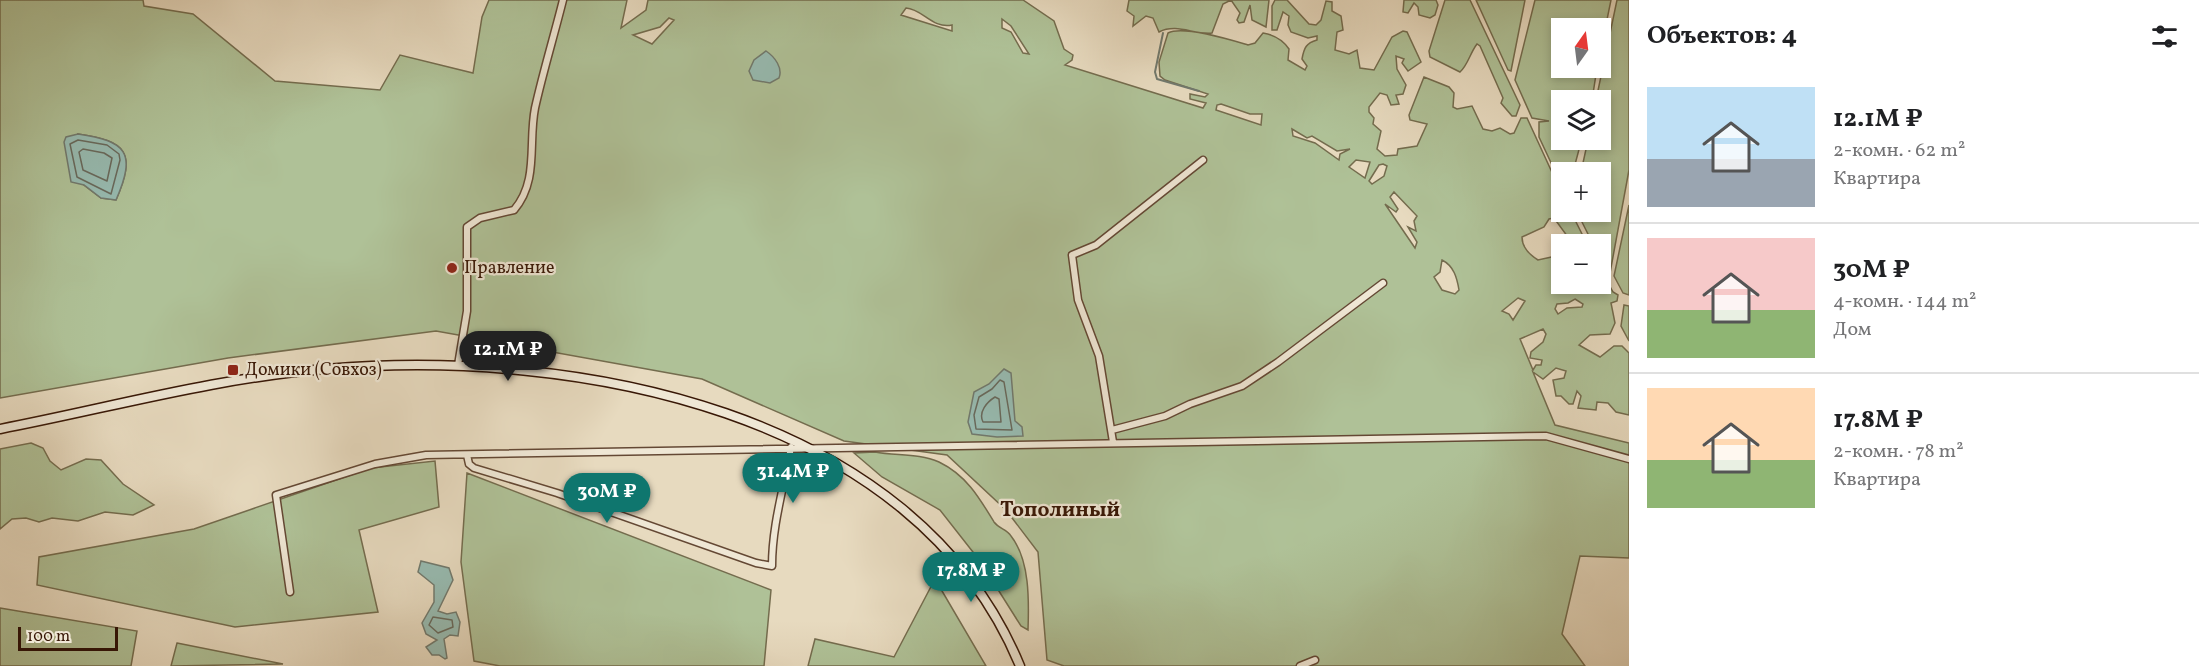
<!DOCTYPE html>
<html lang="ru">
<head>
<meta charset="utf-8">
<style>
	body { margin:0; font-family:Vollkorn,serif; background:#f2f2f2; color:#202124; height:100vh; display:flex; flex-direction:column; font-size:22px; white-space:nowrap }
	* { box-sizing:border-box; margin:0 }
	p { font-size:20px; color:#757577 }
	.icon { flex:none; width:33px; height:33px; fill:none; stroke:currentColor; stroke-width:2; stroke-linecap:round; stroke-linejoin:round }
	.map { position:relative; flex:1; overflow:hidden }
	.sheet { display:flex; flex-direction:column; background:#fff; width:570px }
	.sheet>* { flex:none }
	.needle { width:39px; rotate:14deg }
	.buttons { position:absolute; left:1551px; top:18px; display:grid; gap:12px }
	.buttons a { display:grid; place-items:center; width:60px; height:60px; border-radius:0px; background:#fff; box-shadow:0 3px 9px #0003; font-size:30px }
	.scale { position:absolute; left:18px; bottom:15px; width:100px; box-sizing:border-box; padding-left:6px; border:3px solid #381706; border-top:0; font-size:16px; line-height:21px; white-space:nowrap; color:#381706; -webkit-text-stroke:4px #efe7d5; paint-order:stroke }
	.price { position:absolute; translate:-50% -51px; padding:0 14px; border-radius:21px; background:#0f766e; color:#fff; font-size:20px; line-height:39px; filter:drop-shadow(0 2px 3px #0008) }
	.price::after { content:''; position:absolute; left:50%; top:36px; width:18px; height:14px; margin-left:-9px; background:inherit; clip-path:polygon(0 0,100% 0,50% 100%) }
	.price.current { background:#222; color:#fff }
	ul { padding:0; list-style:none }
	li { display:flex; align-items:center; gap:18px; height:150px; padding:0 18px }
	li+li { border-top:2px solid #e0e0e0 }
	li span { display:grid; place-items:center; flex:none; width:168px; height:120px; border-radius:0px; color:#555 }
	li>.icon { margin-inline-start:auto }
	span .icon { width:72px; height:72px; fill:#fffc; stroke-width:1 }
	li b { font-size:26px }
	h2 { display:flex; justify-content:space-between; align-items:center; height:72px; padding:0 18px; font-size:26px }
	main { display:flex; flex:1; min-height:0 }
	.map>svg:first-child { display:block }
</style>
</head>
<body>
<main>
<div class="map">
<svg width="1629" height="666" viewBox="0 0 1629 666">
	<rect width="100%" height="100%" fill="#e7dabf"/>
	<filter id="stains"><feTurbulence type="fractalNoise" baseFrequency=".00333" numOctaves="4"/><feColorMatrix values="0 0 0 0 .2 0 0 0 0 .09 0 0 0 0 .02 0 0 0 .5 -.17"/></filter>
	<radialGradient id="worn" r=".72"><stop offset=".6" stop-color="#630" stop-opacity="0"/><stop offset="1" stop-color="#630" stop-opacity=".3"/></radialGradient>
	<!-- green -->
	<path fill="#afc197" stroke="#746c4e" stroke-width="1.5" fill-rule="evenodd" d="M 0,0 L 143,0 L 144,6 L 193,14 L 275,81 L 380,90 L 400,55 L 473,73 L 482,17 L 489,0 L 627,0 L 621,28 L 646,10 L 648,0 L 1023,0 L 1054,21 L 1064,49 L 1073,55 L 1072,60 L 1065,65 L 1203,108 L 1206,103 L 1190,99 L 1190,94 L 1205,97 L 1208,94 L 1165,80 L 1160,76 L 1159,62 L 1168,33 C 1183,25 1231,40 1248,45 L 1255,43 L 1263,33 C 1275,35 1283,40 1289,49 L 1288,60 L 1305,70 L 1307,66 L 1302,59 C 1304,48 1306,43 1317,40 L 1317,36 L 1308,38 L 1291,32 L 1288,25 L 1289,16 L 1283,12 L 1277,30 L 1272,30 L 1272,6 L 1275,0 L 1287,0 L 1309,24 L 1316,25 L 1321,20 L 1326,1 L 1332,2 L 1332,11 L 1341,16 L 1343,30 L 1337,32 L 1335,50 L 1349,54 L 1357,50 L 1360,68 L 1374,70 L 1392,37 L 1403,31 L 1407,32 L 1421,62 L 1408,71 L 1402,63 L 1404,59 L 1396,56 L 1397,69 L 1406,85 L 1403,94 L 1396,95 L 1399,104 L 1391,105 L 1387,95 L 1380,93 L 1369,107 L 1369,112 L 1374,118 L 1373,124 L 1381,131 L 1377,149 L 1385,156 L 1397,155 L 1398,149 L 1417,146 L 1427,124 L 1410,120 L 1409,115 L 1424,77 L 1449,87 L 1454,93 L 1453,107 L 1457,109 L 1472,106 L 1483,129 L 1492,131 L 1500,128 L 1510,134 L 1514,133 L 1521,118 L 1527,118 L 1561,192 L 1562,212 L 1571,212 L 1587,244 L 1573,244 L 1554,218 L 1549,219 L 1544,227 L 1522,237 C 1522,247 1530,255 1538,260 L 1556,256 L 1561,252 L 1562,284 L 1600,284 L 1601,270 L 1613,292 L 1618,295 L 1617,301 L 1611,303 L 1615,323 L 1610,334 L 1590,335 L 1579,345 L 1600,357 L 1614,346 L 1622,346 L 1629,353 L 1629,415 L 1616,412 L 1608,403 L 1597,402 L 1596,410 L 1578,408 L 1581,396 L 1577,391 L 1573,404 L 1569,404 L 1561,396 L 1556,396 L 1553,380 L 1564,378 L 1566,371 L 1556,368 L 1543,379 L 1533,372 L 1555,425 L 1629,443 L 1629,558 L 1580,556 L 1562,634 L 1585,666 L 1064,666 L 1047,660 L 1038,552 L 1006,510 L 947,455 L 844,441 L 702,379 L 436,331 L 228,358 L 0,398 ZM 906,8 C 923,9 932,29 952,25 L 952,31 L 901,15 ZM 669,18 L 674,20 L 652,44 L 633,35 L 660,27 ZM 1002,19 L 1011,26 L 1029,54 L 1023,53 L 1011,32 L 1002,28 ZM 1221,104 L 1250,114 L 1262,114 L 1261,125 L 1216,110 L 1217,105 ZM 1292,129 L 1307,138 L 1312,136 L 1337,151 L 1350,149 L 1340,154 L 1339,160 L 1315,143 L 1293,136 ZM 78,134 C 126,141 137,152 116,200 L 101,198 L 84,185 ZM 1356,160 L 1370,162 L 1365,178 L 1349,167 ZM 1383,164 L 1387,166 L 1384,176 L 1372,184 L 1369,181 L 1379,165 ZM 1394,192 L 1417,216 L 1414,221 L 1416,231 L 1408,227 L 1417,242 L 1415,248 L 1385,204 L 1396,212 L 1398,209 L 1390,197 ZM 1442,260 C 1454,266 1457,278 1459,290 L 1455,294 L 1442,290 L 1434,277 L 1440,272 ZM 1518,298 L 1525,301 L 1513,320 L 1509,314 L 1502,311 ZM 1575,299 L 1583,304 L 1582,307 L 1567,308 L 1558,314 L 1555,309 L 1557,304 L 1568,303 ZM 1543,329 L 1546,334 L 1543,342 L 1531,352 L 1530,358 L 1542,360 L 1541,365 L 1536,365 L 1533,370 L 1520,339 Z
		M 1129,0 L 1269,0 L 1266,27 L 1252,20 L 1250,5 L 1244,22 L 1239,23 L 1237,20 L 1240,13 L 1231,0 L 1223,4 L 1212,33 C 1194,35 1177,23 1159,32 L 1153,18 L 1146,16 L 1133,26 L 1134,16 L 1127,11 Z
		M 1404,0 L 1436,0 L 1438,5 L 1435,15 L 1430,18 L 1419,15 L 1418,7 L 1414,3 L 1408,13 L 1403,12 Z
		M 1445,0 L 1470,0 L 1520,105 L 1516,116 L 1512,116 L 1501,103 L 1503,98 L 1480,46 L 1477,44 C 1470,53 1468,65 1460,72 L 1430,57 L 1429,51 Z
		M 1476,0 L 1525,0 L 1511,71 L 1508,70 Z
		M 1535,0 L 1611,0 L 1601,49 L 1600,28 L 1562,28 L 1562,68 L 1597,68 L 1592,100 L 1562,100 L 1562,140 L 1581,142 L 1573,172 L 1562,172 L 1561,184 L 1539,137 L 1539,122 L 1549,121 L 1532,118 L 1515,80 Z
		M 1617,0 L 1629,0 L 1629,170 L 1610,273 L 1601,259 L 1600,244 L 1593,244 L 1577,212 L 1600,212 L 1600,172 L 1581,172 L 1588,140 L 1600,140 L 1600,100 L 1596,100 Z
		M 1629,205 L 1629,295 L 1623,293 L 1614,276 Z
		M 1624,305 L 1629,306 L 1629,341 L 1621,326 Z
		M 31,443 L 43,448 L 50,461 L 61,470 L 86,459 L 101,460 L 123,484 L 154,505 L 133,515 L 105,512 L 78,521 L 52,518 L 39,522 L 26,518 L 12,519 L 0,529 L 0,449 Z
		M 875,452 C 896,456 919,453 939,462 C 966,475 979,497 994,522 C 999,529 1007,529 1011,536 C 1030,560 1029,601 1028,630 L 1021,626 L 980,561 L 940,510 L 882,477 L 854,453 Z
		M 435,461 L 439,507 L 359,530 L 378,612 L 235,627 L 37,585 L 39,557 L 194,529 L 371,468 Z
		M 467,473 L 771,590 L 764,666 L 500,666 L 474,661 L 461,562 Z
		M 935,579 L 986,666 L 808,666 L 815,639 L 894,657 Z
		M 0,608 L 137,631 L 131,666 L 0,666 Z
		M 177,643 L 283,664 L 171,666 Z"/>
	<!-- water -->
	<path fill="#97bbb1" stroke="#71796d" stroke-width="1.5" d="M 766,51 C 775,57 783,68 779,78 L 770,83 L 753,80 L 749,71 L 754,60 Z
		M 78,134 C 126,141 137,152 116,200 L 101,198 L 84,185 L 71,182 L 64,142 L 66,137 Z
		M 1004,369 L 1011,373 L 1015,421 L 1022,427 L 1023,436 L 997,437 L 972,434 L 968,422 L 974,392 L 989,384 Z
		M 421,561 L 449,568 L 453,580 L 438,611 L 447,614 L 456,612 L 460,622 L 458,636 L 450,635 L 444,639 L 447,658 L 445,659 L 439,655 L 432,655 L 426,647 L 437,640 L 426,634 L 422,623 L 434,602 L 434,585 L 418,572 Z"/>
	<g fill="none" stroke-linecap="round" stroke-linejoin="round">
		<!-- shore -->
		<path stroke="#68695c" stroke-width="1.5" d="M 78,140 L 107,145 L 119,154 L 120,160 L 111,194 L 77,177 L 70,144 Z
			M 83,149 L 104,153 L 112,158 L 107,181 L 83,170 L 79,152 Z
			M 1000,380 L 1004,382 L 1012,430 L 976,429 L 974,415 L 979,397 L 992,389 Z
			M 995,397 L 999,399 L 1001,422 L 983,422 C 978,412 987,402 995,397 Z
			M 433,617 L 452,620 L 453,627 L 438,633 L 429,625 Z"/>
		<!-- stream -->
		<path stroke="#71796d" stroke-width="2" d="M 1163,33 L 1155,72 L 1157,79 L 1199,91"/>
		<!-- street casing -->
		<g stroke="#644834" stroke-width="9">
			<path id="street" d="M 458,365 L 467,311 L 467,227 L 480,218 L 514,210 C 539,181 528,143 535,108 C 543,72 554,36 563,0
				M 1112,430 L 1165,416 L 1190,404 L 1242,386 L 1278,362 L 1383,283
				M 1113,442 L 1099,356 L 1078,300 L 1072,255 L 1096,245 L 1203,160
				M 467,455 L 469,464 L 474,468 L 557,493 L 756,563 L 772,566 C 772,525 784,487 791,447
				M 290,592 L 276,495 L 375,464 L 426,455 L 1546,436 L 1629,459
				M 1300,666 L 1315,660"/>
		</g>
		<!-- secondary casing -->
		<g stroke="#381706" stroke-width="11">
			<path id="secondary" d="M 0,429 C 109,408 215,378 326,369 C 573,348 914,409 1020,666"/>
		</g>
		<!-- street -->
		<use href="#street" stroke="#efe7d5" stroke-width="6"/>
		<!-- secondary -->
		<use href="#secondary" stroke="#efe7d5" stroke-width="8"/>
	</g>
	<!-- markers -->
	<g fill="#8f2418" stroke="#efe7d5" stroke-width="2">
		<circle cx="452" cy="268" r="6"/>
		<rect x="227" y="364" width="12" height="12" rx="3"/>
	</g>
	<g text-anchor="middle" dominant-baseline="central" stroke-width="4.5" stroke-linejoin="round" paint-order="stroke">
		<!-- poi labels -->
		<g font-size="18" fill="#381706" stroke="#efe7d5" text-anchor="start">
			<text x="464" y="268">Правление</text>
			<text x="245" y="370">Домики (Совхоз)</text>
		</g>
		<!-- quarter labels -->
		<g font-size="21" font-weight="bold" fill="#381706" stroke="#efe7d5">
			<text x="1060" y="510">Тополиный</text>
		</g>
	</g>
	<rect width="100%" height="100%" filter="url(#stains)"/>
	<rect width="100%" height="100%" fill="url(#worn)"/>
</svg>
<div class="buttons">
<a><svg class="needle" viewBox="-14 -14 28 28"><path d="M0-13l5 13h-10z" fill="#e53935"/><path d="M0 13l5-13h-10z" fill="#757577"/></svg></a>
<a><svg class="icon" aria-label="layers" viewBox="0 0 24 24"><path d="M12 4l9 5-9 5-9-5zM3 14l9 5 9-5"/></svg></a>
<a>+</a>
<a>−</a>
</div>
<div class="scale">100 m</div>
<b class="price current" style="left:508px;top:382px">12.1M ₽</b>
<b class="price" style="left:793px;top:504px">31.4M ₽</b>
<b class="price" style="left:607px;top:524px">30M ₽</b>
<b class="price" style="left:971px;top:603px">17.8M ₽</b>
</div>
<section class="sheet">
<h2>Объектов: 4<svg class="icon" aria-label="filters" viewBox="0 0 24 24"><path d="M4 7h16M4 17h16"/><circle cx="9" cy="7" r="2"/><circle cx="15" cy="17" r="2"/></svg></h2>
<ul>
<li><span style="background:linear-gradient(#bfe0f5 60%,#9aa5b1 0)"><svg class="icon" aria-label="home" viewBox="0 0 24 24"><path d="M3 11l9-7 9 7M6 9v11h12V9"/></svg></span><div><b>12.1M ₽</b><p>2-комн. · 62 m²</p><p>Квартира</p></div></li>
<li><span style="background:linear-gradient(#f6c9c9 60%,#8fb573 0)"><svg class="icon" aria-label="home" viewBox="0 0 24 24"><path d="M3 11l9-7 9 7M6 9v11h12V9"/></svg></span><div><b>30M ₽</b><p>4-комн. · 144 m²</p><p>Дом</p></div></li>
<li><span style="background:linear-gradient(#ffd9b3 60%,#8fb573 0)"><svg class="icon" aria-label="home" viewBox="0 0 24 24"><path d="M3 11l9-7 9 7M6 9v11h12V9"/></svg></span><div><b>17.8M ₽</b><p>2-комн. · 78 m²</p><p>Квартира</p></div></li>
</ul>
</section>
</main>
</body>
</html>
